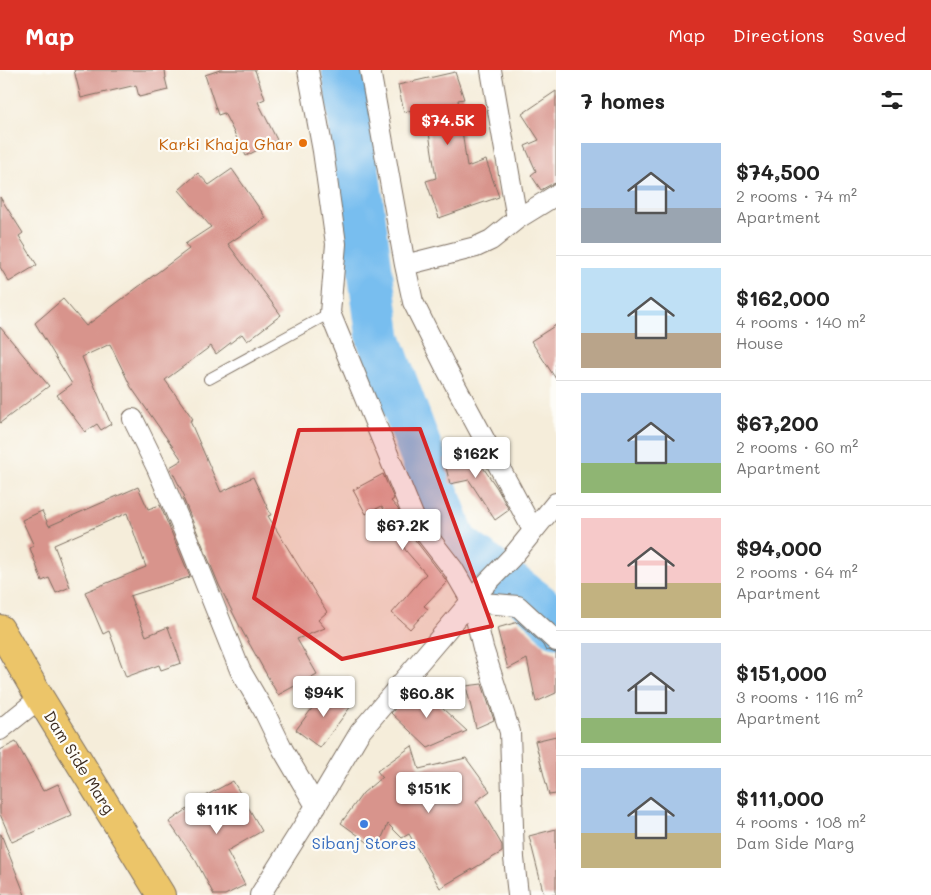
<!DOCTYPE html>
<html lang="en">
<head>
<meta charset="utf-8">
<style>
	body { margin:0; font-family:Mali,sans-serif; background:#f6f6f6; color:#222; height:100vh; display:flex; flex-direction:column; font-size:19px; white-space:nowrap }
	* { box-sizing:border-box; margin:0 }
	p { font-size:16px; color:#767676 }
	.icon { flex:none; width:28px; height:28px; fill:none; stroke:currentColor; stroke-width:2; stroke-linecap:round; stroke-linejoin:round }
	.map { position:relative; flex:1; overflow:hidden }
	.drawer { display:flex; flex-direction:column; background:#fff; width:375px }
	.drawer>* { flex:none }
	.price { position:absolute; translate:-50% -42px; padding:0 11px; border-radius:5px; background:#fff; color:#222; font-size:16px; line-height:32px; filter:drop-shadow(0 1px 2px #0008) }
	.price::after { content:''; position:absolute; left:50%; top:30px; width:15px; height:11px; margin-left:-8px; background:inherit; clip-path:polygon(0 0,100% 0,50% 100%) }
	.price.current { background:#d93025; color:#fff }
	ul { padding:0; list-style:none }
	li { display:flex; align-items:center; gap:15px; height:125px; padding:0 25px }
	li+li { border-top:1px solid #e0e0e0 }
	li span { display:grid; place-items:center; flex:none; width:140px; height:100px; border-radius:0px; color:#555 }
	li>.icon { margin-inline-start:auto }
	span .icon { width:60px; height:60px; fill:#fffc; stroke-width:1 }
	li b { font-size:21px }
	h2 { display:flex; justify-content:space-between; align-items:center; height:60px; padding:0 25px; font-size:21px }
	header { display:flex; align-items:center; gap:30px; box-sizing:border-box; height:70px; padding:0 25px; background:#d93025; color:#fff }
	header strong { font-size:24px }
	nav { display:flex; gap:28px; margin-inline-start:auto; font-size:18px }
	main { display:flex; flex:1; min-height:0 }
	.map>svg:first-child { display:block }
</style>
</head>
<body>
<header>
<strong>Map</strong>
<nav><a>Map</a><a>Directions</a><a>Saved</a></nav>
</header>
<main>
<div class="map">
<svg width="556" height="825" viewBox="0 0 556 825">
	<rect width="100%" height="100%" fill="#fdfcf7"/>
	<filter id="ink" filterUnits="userSpaceOnUse"><feTurbulence type="fractalNoise" baseFrequency=".02" numOctaves="2"/><feDisplacementMap in="SourceGraphic" scale="10" xChannelSelector="R" yChannelSelector="G"/><feConvolveMatrix kernelMatrix="1 2 1 2 8 2 1 2 1" color-interpolation-filters="sRGB"/></filter>
	<filter id="wash" filterUnits="userSpaceOnUse"><feTurbulence type="fractalNoise" baseFrequency=".0096" numOctaves="4" result="noise"/><feDisplacementMap in="SourceGraphic" scale="20" xChannelSelector="R" yChannelSelector="G"/><feGaussianBlur stdDeviation="1.12" result="paint"/><feColorMatrix in="noise" values="0 0 0 0 0 0 0 0 0 0 0 0 0 0 0 0 0 1.4 0 .05"/><feComposite in="paint" operator="in"/></filter>
	<g filter="url(#wash)">
		<rect width="100%" height="100%" fill="#f5edda"/>
		<g fill="none" stroke-linecap="round" stroke-linejoin="round">
			<!-- river -->
			<path stroke="#78beef" stroke-width="45" d="M 344,0 L 379,269 L 455,473 L 538,535 L 556,555"/>
		</g>
		<g id="blocks">
			<!-- building -->
			<path fill="#d8948c" d="M 74,0 L 165,0 L 166,8 L 165,8 L 168,20 L 139,27 L 136,15 L 81,28 Z
				M 220,0 L 255,0 L 265,29 L 258,32 L 277,70 L 246,86 L 224,43 L 218,45 L 205,5 Z
				M 455,2 L 464,29 L 458,30 L 467,97 L 486,90 L 499,127 L 439,148 L 426,111 L 436,108 L 425,37 L 404,42 L 398,15 Z
				M 556,21 L 556,113 L 550,115 L 541,120 L 531,105 L 536,101 L 525,76 L 539,70 L 522,44 Z
				M 232,99 L 266,148 L 228,174 L 281,245 L 247,271 L 242,264 L 216,284 L 211,276 L 165,310 L 193,349 L 190,351 L 221,422 L 253,407 L 271,445 L 268,446 L 327,542 L 318,550 L 325,558 L 297,569 L 317,604 L 278,625 L 240,557 L 219,515 L 183,428 L 185,427 L 170,397 L 182,390 L 131,317 L 110,274 L 82,287 L 111,354 L 101,360 L 97,354 L 85,362 L 57,325 L 72,314 L 35,253 L 63,229 L 86,256 L 189,179 L 185,174 L 211,157 L 179,120 L 198,103 L 209,115 Z
				M 0,127 L 23,163 L 19,166 L 37,195 L 9,212 L 0,197 Z
				M 556,255 L 556,309 L 531,271 Z
				M 0,257 L 49,316 L 0,353 Z
				M 467,374 L 473,382 L 478,382 L 480,393 L 497,418 L 509,440 L 495,450 L 469,410 L 450,414 L 444,389 L 454,386 L 452,384 Z
				M 383,404 L 394,429 L 391,431 L 398,439 L 405,457 L 443,506 L 447,512 L 424,536 L 428,539 L 410,559 L 392,543 L 426,504 L 406,481 L 382,436 L 366,444 L 353,420 Z
				M 138,417 L 148,439 L 160,435 L 190,507 L 130,526 L 146,566 L 168,557 L 181,593 L 161,600 L 159,595 L 126,607 L 109,561 L 103,564 L 85,522 L 146,497 L 127,443 L 54,475 L 70,517 L 56,523 L 49,508 L 42,511 L 30,478 L 34,476 L 22,450 L 42,441 L 49,456 Z
				M 518,552 L 543,575 L 546,581 L 548,580 L 553,582 L 556,583 L 556,623 L 536,632 L 527,589 L 508,599 L 497,558 Z
				M 482,614 L 494,650 L 476,658 L 466,616 Z
				M 417,615 L 467,661 L 428,678 L 391,643 Z
				M 327,618 L 351,636 L 320,678 L 296,660 Z
				M 556,666 L 556,724 L 549,725 L 535,671 Z
				M 16,672 L 43,721 L 58,714 L 72,745 L 12,772 L 0,744 L 0,680 Z
				M 412,676 L 419,699 L 466,688 L 490,721 L 476,731 L 502,775 L 502,782 L 440,818 L 409,764 L 402,768 L 388,754 L 377,779 L 341,753 L 363,723 L 382,707 L 377,701 Z
				M 233,711 L 262,761 L 227,781 L 245,815 L 225,825 L 214,825 L 196,791 L 169,752 L 209,724 Z
				M 556,759 L 556,825 L 544,825 L 529,766 Z
				M 0,764 L 1,764 L 25,825 L 0,825 Z"/>
		</g>
	</g>
	<g filter="url(#ink)">
		<use href="#blocks" fill-opacity="0" stroke="#7c6e60" stroke-width="1"/>
		<g fill="none" stroke-linecap="round" stroke-linejoin="round">
			<!-- lane casing -->
			<g stroke="#7c6e60" stroke-width="12">
				<path id="lane" d="M 209,309 L 330,243"/>
			</g>
			<!-- street casing -->
			<g stroke="#7c6e60" stroke-width="22">
				<path id="street" d="M 308,0 L 323,81 L 336,174 L 330,243 L 415,450 L 453,499 L 472,532 L 483,578 L 510,662 L 514,788 L 518,825
					M 370,0 L 405,195 L 413,232 L 445,296 L 533,460
					M 517,149 L 556,125
					M 405,195 L 476,177 L 491,170 L 517,149 L 491,0
					M 133,349 L 157,398 L 190,475 L 240,600 L 264,641 L 283,680 L 316,736
					M 472,532 L 518,536 L 556,571
					M 0,660 L 40,628
					M 260,825 L 316,736 L 360,662 L 484,516 L 512,487 L 556,433"/>
			</g>
			<!-- primary casing -->
			<g stroke="#7c6e60" stroke-width="30">
				<path id="primary" d="M 0,559 L 40,628 L 161,825"/>
			</g>
			<!-- lane -->
			<use href="#lane" stroke="#fff" stroke-width="10"/>
			<!-- street -->
			<use href="#street" stroke="#fff" stroke-width="20"/>
			<!-- primary -->
			<use href="#primary" stroke="#ecc569" stroke-width="28"/>
		</g>
	</g>
	<!-- marked area -->
	<path fill="#d62828" fill-opacity="0.2" stroke="#d62828" stroke-width="4" stroke-linejoin="round" d="M 420,359 L 492,556 L 342,589 L 254,528 L 299,360 Z"/>
	<!-- markers -->
	<circle fill="#e8710a" stroke="#fdfcf7" stroke-width="2" cx="303" cy="73" r="5"/>
	<circle fill="#3f7fe0" stroke="#fdfcf7" stroke-width="2" cx="364" cy="754" r="5"/>
	<g text-anchor="middle" dominant-baseline="central" stroke-width="4.5" stroke-linejoin="round" paint-order="stroke">
		<!-- food labels -->
		<g font-size="16" fill="#c56008" stroke="#fdfcf7" text-anchor="end">
			<text x="293" y="73">Karki Khaja Ghar</text>
		</g>
		<!-- street labels -->
		<g font-size="16" fill="#3b2a1e" stroke="#fdfcf7">
			<text transform="translate(80 692) rotate(58)">Dam Side Marg</text>
		</g>
		<!-- shop labels -->
		<g font-size="16" fill="#366cbe" stroke="#fdfcf7">
			<text x="364" y="772">Sibanj Stores</text>
		</g>
	</g>
</svg>
<b class="price current" style="left:448px;top:76px">$74.5K</b>
<b class="price" style="left:476px;top:409px">$162K</b>
<b class="price" style="left:403px;top:481px">$67.2K</b>
<b class="price" style="left:324px;top:648px">$94K</b>
<b class="price" style="left:427px;top:649px">$60.8K</b>
<b class="price" style="left:429px;top:744px">$151K</b>
<b class="price" style="left:217px;top:765px">$111K</b>
</div>
<section class="drawer">
<h2>7 homes<svg class="icon" aria-label="filters" viewBox="0 0 24 24"><path d="M4 7h16M4 17h16"/><circle cx="9" cy="7" r="2"/><circle cx="15" cy="17" r="2"/></svg></h2>
<ul>
<li><span style="background:linear-gradient(#a9c7e8 65%,#9aa5b1 0)"><svg class="icon" aria-label="home" viewBox="0 0 24 24"><path d="M3 11l9-7 9 7M6 9v11h12V9"/></svg></span><div><b>$74,500</b><p>2 rooms · 74 m²</p><p>Apartment</p></div></li>
<li><span style="background:linear-gradient(#bfe0f5 65%,#b9a48a 0)"><svg class="icon" aria-label="home" viewBox="0 0 24 24"><path d="M3 11l9-7 9 7M6 9v11h12V9"/></svg></span><div><b>$162,000</b><p>4 rooms · 140 m²</p><p>House</p></div></li>
<li><span style="background:linear-gradient(#a9c7e8 70%,#8fb573 0)"><svg class="icon" aria-label="home" viewBox="0 0 24 24"><path d="M3 11l9-7 9 7M6 9v11h12V9"/></svg></span><div><b>$67,200</b><p>2 rooms · 60 m²</p><p>Apartment</p></div></li>
<li><span style="background:linear-gradient(#f6c9c9 65%,#c2b280 0)"><svg class="icon" aria-label="home" viewBox="0 0 24 24"><path d="M3 11l9-7 9 7M6 9v11h12V9"/></svg></span><div><b>$94,000</b><p>2 rooms · 64 m²</p><p>Apartment</p></div></li>
<li><span style="background:linear-gradient(#c9d6e8 75%,#8fb573 0)"><svg class="icon" aria-label="home" viewBox="0 0 24 24"><path d="M3 11l9-7 9 7M6 9v11h12V9"/></svg></span><div><b>$151,000</b><p>3 rooms · 116 m²</p><p>Apartment</p></div></li>
<li><span style="background:linear-gradient(#a9c7e8 65%,#c2b280 0)"><svg class="icon" aria-label="home" viewBox="0 0 24 24"><path d="M3 11l9-7 9 7M6 9v11h12V9"/></svg></span><div><b>$111,000</b><p>4 rooms · 108 m²</p><p>Dam Side Marg</p></div></li>
</ul>
</section>
</main>
</body>
</html>
